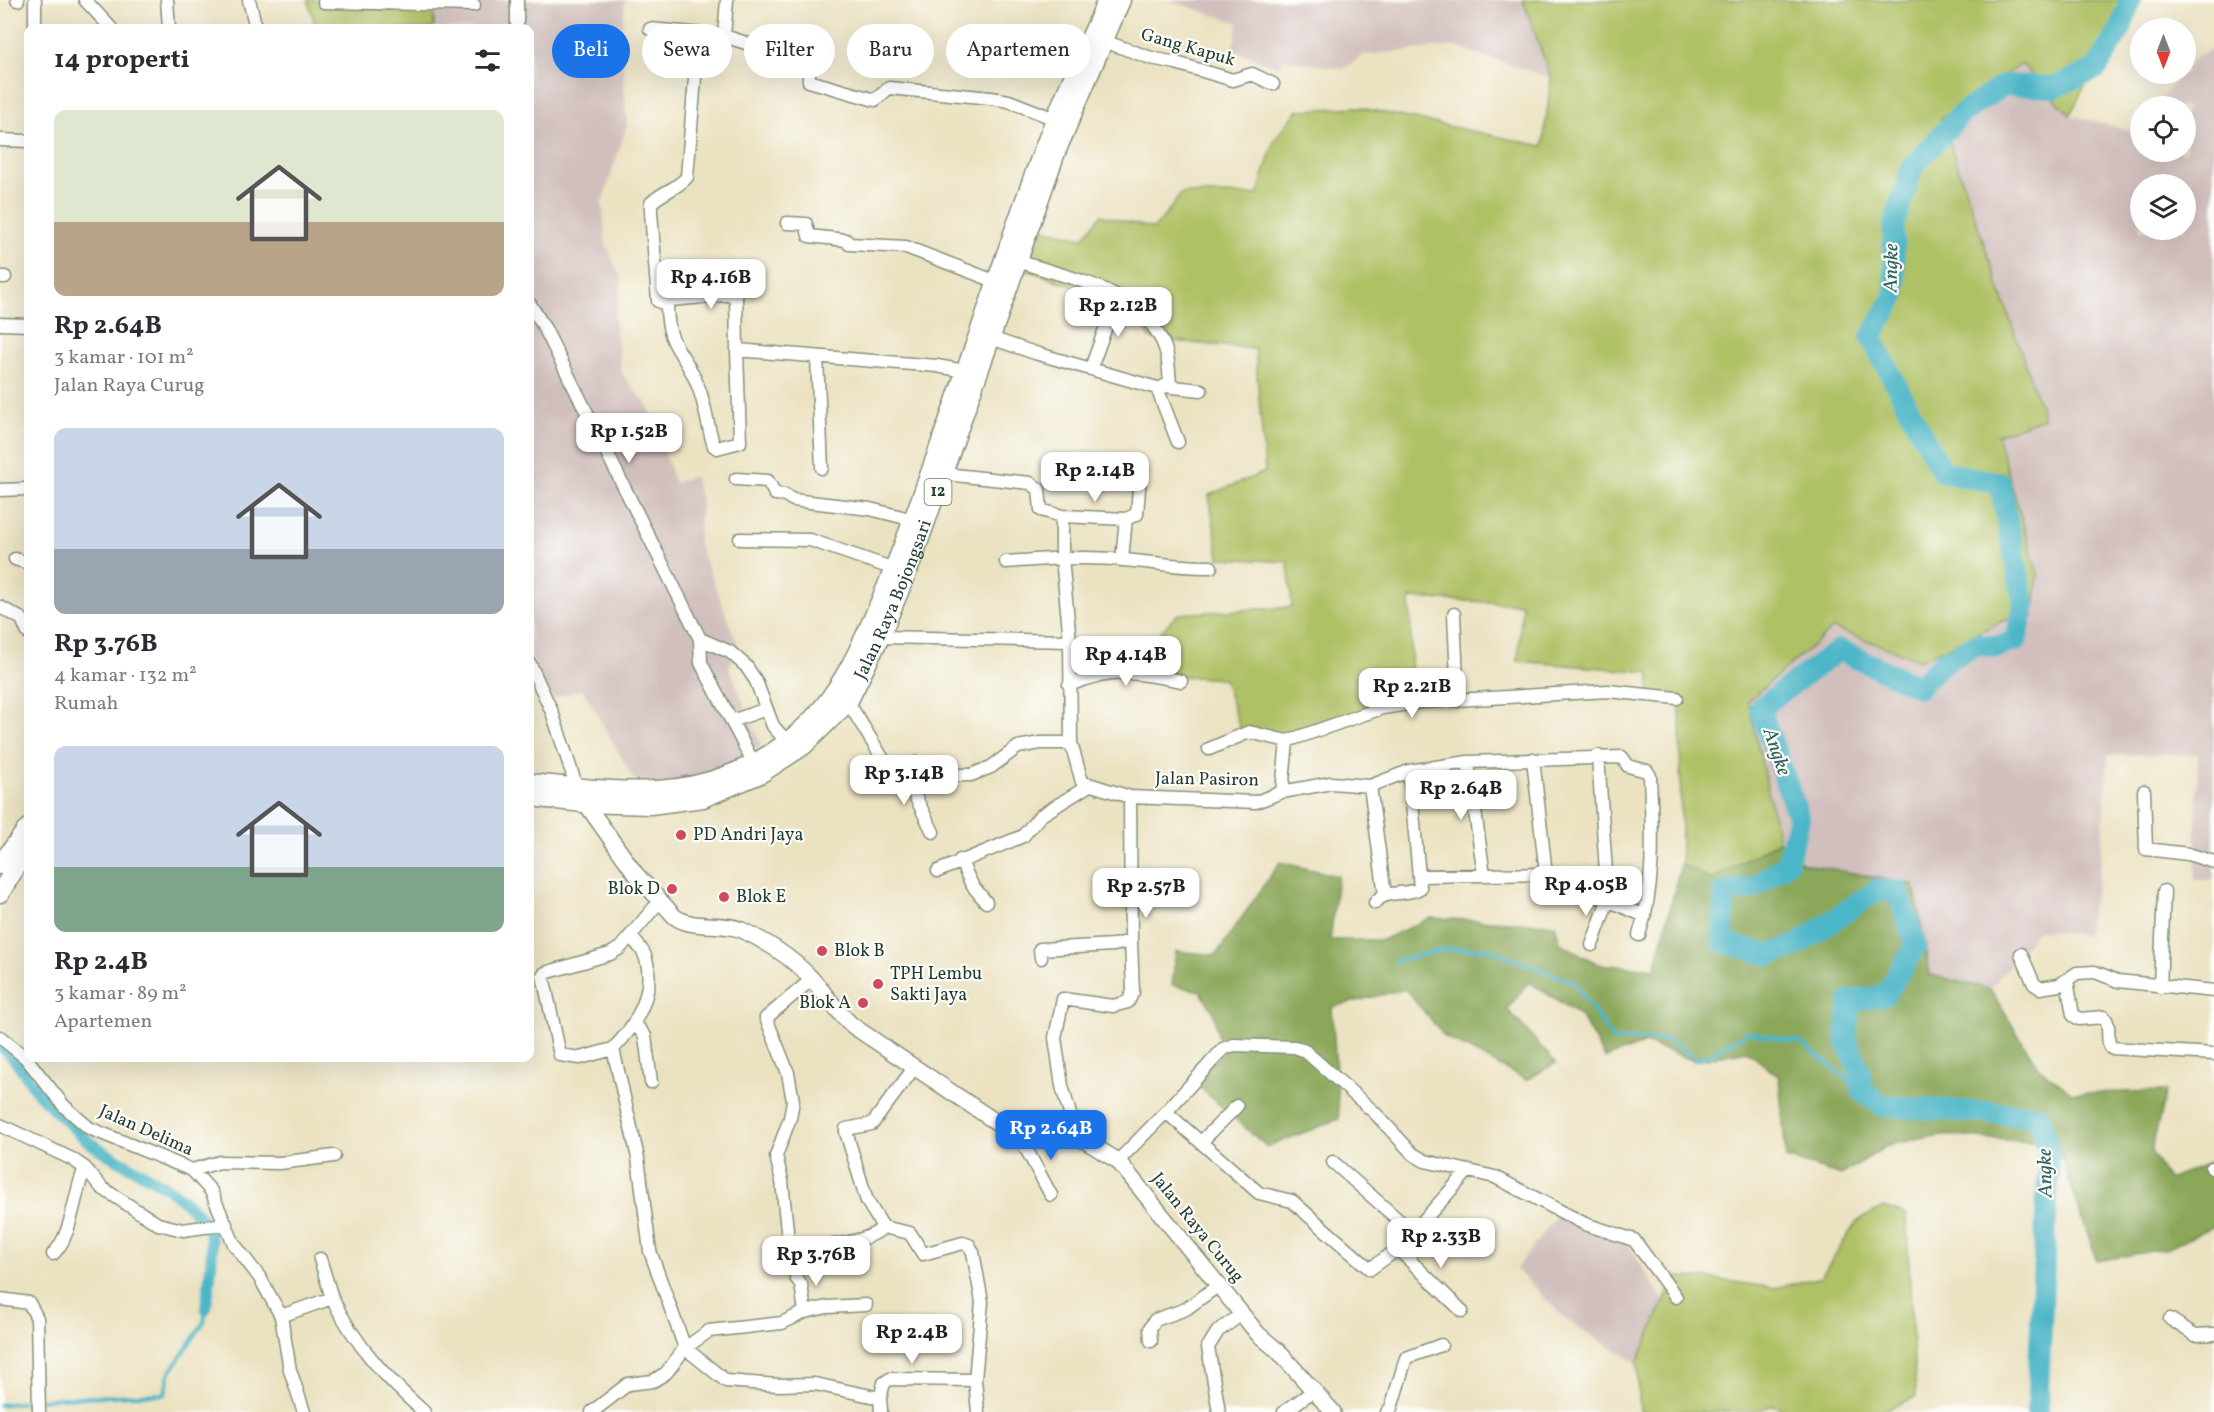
<!DOCTYPE html>
<html lang="id">
<head>
<meta charset="utf-8">
<style>
	body { margin:0; font-family:Vollkorn,serif; background:#f2f2f3; color:#2b2b33; height:100vh; display:flex; flex-direction:column; font-size:22px; white-space:nowrap }
	* { box-sizing:border-box; margin:0 }
	p { font-size:20px; color:#7c7c81 }
	.icon { flex:none; width:33px; height:33px; fill:none; stroke:currentColor; stroke-width:2; stroke-linecap:round; stroke-linejoin:round }
	.map { position:relative; flex:1; overflow:hidden }
	.details { position:absolute; left:24px; top:24px; width:510px; height:1038px; display:flex; flex-direction:column; background:#fff; border-radius:12px; box-shadow:0 6px 24px #0002 }
	.details>* { flex:none }
	.guide { position:absolute; left:552px; top:24px; width:570px; height:54px; display:flex; gap:12px }
	.needle { width:39px; rotate:180deg }
	.buttons { position:absolute; left:2130px; top:18px; display:grid; gap:12px }
	.buttons a { display:grid; place-items:center; width:66px; height:66px; border-radius:50%; background:#fff; box-shadow:0 6px 24px #0002; font-size:30px }
	.price { position:absolute; translate:-50% -51px; padding:0 14px; border-radius:12px; background:#fff; color:#222; font-size:20px; line-height:39px; filter:drop-shadow(0 2px 3px #0008) }
	.price::after { content:''; position:absolute; left:50%; top:36px; width:18px; height:14px; margin-left:-9px; background:inherit; clip-path:polygon(0 0,100% 0,50% 100%) }
	.price.selected { background:#1a73e8; color:#fff }
	ul { padding:0; list-style:none }
	li { display:grid; align-content:center; gap:12px; height:318px; padding:0 30px }
	li span { display:grid; place-items:center; height:186px; border-radius:12px; color:#555 }
	li>.icon { margin-inline-start:auto }
	span .icon { width:108px; height:108px; fill:#fffc; stroke-width:1 }
	li b { font-size:26px }
	h2 { display:flex; justify-content:space-between; align-items:center; height:72px; padding:0 30px; font-size:26px }
	.pill { padding:0 21px; border-radius:27px; background:#fff; box-shadow:0 6px 24px #0002; font-size:21px; line-height:54px }
	.pill.selected { background:#1a73e8; color:#fff }
	.map>svg:first-child { display:block }
</style>
</head>
<body>
<div class="map">
<svg width="2214" height="1412" viewBox="0 0 2214 1412">
	<rect width="100%" height="100%" fill="#fdfcf7"/>
	<filter id="ink" filterUnits="userSpaceOnUse"><feTurbulence type="fractalNoise" baseFrequency=".0167" numOctaves="2"/><feDisplacementMap in="SourceGraphic" scale="12" xChannelSelector="R" yChannelSelector="G"/><feConvolveMatrix kernelMatrix="1 2 1 2 8 2 1 2 1" color-interpolation-filters="sRGB"/></filter>
	<filter id="wash" filterUnits="userSpaceOnUse"><feTurbulence type="fractalNoise" baseFrequency=".008" numOctaves="4" result="noise"/><feDisplacementMap in="SourceGraphic" scale="24" xChannelSelector="R" yChannelSelector="G"/><feGaussianBlur stdDeviation="1.35" result="paint"/><feColorMatrix in="noise" values="0 0 0 0 0 0 0 0 0 0 0 0 0 0 0 0 0 1.4 0 .05"/><feComposite in="paint" operator="in"/></filter>
	<g filter="url(#wash)">
		<rect width="100%" height="100%" fill="#ebe2c1"/>
		<!-- industrial -->
		<path fill="#d1bfbd" fill-rule="evenodd" d="M 433,0 L 625,0 L 621,42 L 627,125 L 602,203 L 606,244 L 622,281 L 614,316 L 622,374 L 648,406 L 675,483 L 694,476 L 701,500 L 698,543 L 738,645 L 729,667 L 761,746 L 727,765 L 678,786 L 640,790 L 583,689 L 551,699 L 530,655 L 530,28 L 434,28 Z
			M 1166,0 L 1523,0 L 1551,78 L 1453,46 L 1363,55 L 1344,69 L 1283,59 L 1279,67 L 1232,50 L 1239,23 Z
			M 2214,48 L 2214,880 L 2195,880 L 2198,754 L 2108,755 L 2100,872 L 2085,935 L 2038,930 L 1990,989 L 1930,975 L 1914,885 L 1801,863 L 1779,841 L 1748,701 L 1833,628 L 1920,660 L 2002,621 L 2033,617 L 2038,574 L 1997,435 L 2044,417 L 1941,118 L 2023,64 L 2070,115 L 2134,132 L 2140,125 L 2140,152 L 2186,152 L 2186,106 L 2155,106 L 2182,74 L 2186,74 L 2186,69 L 2196,56 ZM 2140,184 L 2186,184 L 2186,230 L 2140,230 Z
			M 1556,1216 L 1626,1241 L 1665,1303 L 1637,1363 L 1566,1320 L 1516,1269 Z"/>
		<!-- green -->
		<path fill="#afc165" stroke="#677f4c" stroke-width="1.5" d="M 308,0 L 433,0 L 434,28 L 316,28 Z
			M 1523,0 L 2129,0 L 2070,115 L 2022,64 L 1941,118 L 2044,418 L 1997,435 L 2038,574 L 2033,617 L 2002,621 L 1920,660 L 1833,628 L 1748,701 L 1779,841 L 1711,880 L 1681,864 L 1680,698 L 1649,698 L 1650,672 L 1518,661 L 1522,604 L 1410,598 L 1412,697 L 1289,738 L 1241,731 L 1224,679 L 1163,675 L 1145,648 L 1178,614 L 1292,607 L 1288,562 L 1219,558 L 1209,495 L 1265,472 L 1255,349 L 1151,339 L 1129,304 L 1023,269 L 1043,229 L 1083,238 L 1101,215 L 1154,229 L 1182,193 L 1257,195 L 1275,139 L 1298,110 L 1357,107 L 1543,146 L 1551,78 Z
			M 1883,1207 L 1906,1214 L 1916,1397 L 1880,1412 L 1791,1412 L 1773,1405 L 1754,1412 L 1640,1412 L 1637,1363 L 1675,1277 L 1706,1278 L 1775,1288 L 1821,1277 L 1857,1221 Z"/>
		<!-- forest -->
		<path fill="#8ba75a" stroke="#557247" stroke-width="1.5" d="M 1779,841 L 1802,863 L 1914,885 L 1930,975 L 1990,989 L 2038,1067 L 2072,1093 L 2166,1091 L 2151,1152 L 2168,1179 L 2214,1161 L 2214,1226 L 2169,1248 L 2097,1261 L 2057,1144 L 1941,1135 L 1888,1145 L 1841,1175 L 1786,1158 L 1779,1077 L 1747,1051 L 1695,1061 L 1646,1043 L 1605,1058 L 1580,1015 L 1529,982 L 1507,1009 L 1556,1063 L 1526,1080 L 1445,1037 L 1405,989 L 1332,1007 L 1339,1119 L 1267,1147 L 1196,1084 L 1221,1049 L 1213,1011 L 1200,991 L 1172,985 L 1176,951 L 1216,955 L 1280,862 L 1338,876 L 1330,940 L 1382,940 L 1430,918 L 1555,924 L 1560,943 L 1598,964 L 1655,969 L 1681,864 L 1711,880 Z"/>
		<g fill="none" stroke-linecap="round" stroke-linejoin="round">
			<!-- stream -->
			<path stroke="#4bb6c8" stroke-width="4" d="M 1395,961 L 1447,949 L 1489,949 L 1575,983 L 1613,1040 L 1668,1040 L 1699,1060 L 1749,1032 L 1802,1043 L 1862,1091
				M 0,1405 L 59,1398 L 165,1394 L 169,1374 L 204,1322 L 206,1308"/>
			<!-- canal -->
			<path stroke="#4bb6c8" stroke-width="12" d="M 0,1046 C 18,1057 26,1079 40,1095 C 52,1108 67,1121 79,1133 C 119,1170 176,1178 207,1227 C 217,1242 208,1290 206,1308"/>
			<!-- river -->
			<path stroke="#4bb6c8" stroke-width="22" d="M 2037,1412 L 2049,1153 L 2039,1116 L 1883,1106 L 1862,1091 L 1860,1072 L 1846,1040 L 1850,1001 L 1885,995 L 1916,946 L 1898,891 L 1877,890 L 1797,945 L 1769,955 L 1723,942 L 1724,893 L 1753,888 L 1787,863 L 1799,819 L 1760,708 L 1839,650 L 1919,687 L 1942,663 L 1977,644 L 1996,647 L 2016,641 L 2024,605 L 2000,483 L 1942,472 L 1871,337 L 1895,296 L 1893,228 L 1913,166 L 1961,114 L 2004,85 L 2056,87 L 2097,68 L 2121,28 L 2130,0"/>
		</g>
	</g>
	<g filter="url(#ink)">
		<g fill="none" stroke-linecap="round" stroke-linejoin="round">
			<!-- minor casing -->
			<g stroke="#85907a" stroke-width="15">
				<path id="minor" d="M 17,0 L 18,0
					M 35,0 L 35,28
					M 85,0 L 111,28
					M 167,0 L 169,28
					M 249,0 L 256,28
					M 324,2 L 474,5
					M 517,28 L 517,0
					M 650,29 L 724,36 L 749,44 L 805,53 L 809,59 L 809,81 L 875,100 L 889,88 L 991,98 L 1009,101 L 1055,119
					M 724,36 L 727,0
					M 1098,39 L 1151,58 L 1176,63 L 1233,80 L 1252,74 L 1273,84
					M 695,78 L 687,177 C 677,189 662,192 651,203 L 651,212 L 658,301 L 667,305 C 667,349 685,351 698,386 C 706,406 707,426 714,446 L 717,448 L 740,442 L 737,350 L 937,366 L 970,372
					M 0,140 L 28,141
					M 787,223 L 806,224 L 809,236 L 846,240 L 849,244 L 906,247 L 997,282
					M 1018,261 C 1072,280 1142,288 1165,348 C 1169,359 1169,373 1170,385
					M 0,277 L 5,277
					M 659,301 L 736,294 L 737,350
					M 530,304 L 544,327 L 700,639 L 701,663 L 753,762
					M 0,324 L 28,325
					M 985,336 L 1035,353 L 1157,388 L 1178,442
					M 817,357 L 822,468
					M 1091,368 L 1117,296
					M 1164,386 L 1201,390
					M 945,474 L 1030,483 L 1039,489 L 1041,510 L 1062,516 L 1062,558 L 1070,641 L 1071,743
					M 736,479 L 768,481 L 775,494 L 785,495 L 793,500 L 870,509 L 914,520
					M 0,490 L 28,489
					M 1062,516 L 1126,519
					M 740,539 L 810,540 L 894,569
					M 15,559 L 28,563
					M 1122,559 L 1126,519 L 1137,514 L 1140,475
					M 1006,562 C 1044,559 1084,556 1123,560 C 1153,562 1181,568 1211,567
					M 0,607 L 22,619 L 28,633
					M 1454,614 L 1458,701
					M 880,637 L 1070,641
					M 700,639 L 730,652 L 746,666 L 756,681 L 773,726 L 787,742
					M 530,664 L 552,712 L 577,788
					M 1069,685 C 1111,668 1138,672 1181,681
					M 848,702 L 886,764 C 898,768 904,766 916,763 L 941,775 L 971,775 L 991,767 L 1018,747 L 1040,743 L 1071,743 L 1082,782 L 1130,797 L 1256,802 L 1282,792 L 1331,783 L 1370,786 L 1409,771 L 1468,762 L 1622,757 L 1628,766 L 1647,771 L 1650,776 C 1652,830 1656,884 1639,935
					M 732,721 L 766,709
					M 1209,749 L 1249,732 L 1287,741 L 1382,708 L 1421,702 L 1608,691 L 1677,698
					M 1533,759 L 1546,874
					M 1468,762 L 1484,875
					M 901,768 L 933,832
					M 1409,771 L 1419,876
					M 1370,786 L 1385,895
					M 2144,791 L 2146,849 L 2188,854 L 2214,862
					M 1282,792 L 1287,741
					M 960,860 L 972,885 L 986,902
					M 938,871 L 1023,836 L 1040,816 L 1088,786
					M 659,902 L 620,948 L 610,954 L 545,973 L 543,976 L 560,1055 L 580,1058 L 613,1049 L 638,1158 L 650,1251 L 685,1348 L 726,1381 L 778,1385 L 815,1384 L 880,1398 L 881,1412
					M 1375,903 C 1385,888 1406,897 1420,888 L 1419,876 L 1546,874 L 1645,916
					M 1592,945 L 1608,900 L 1598,756
					M 2021,954 L 2034,984 L 2040,988 L 2059,985 L 2077,973 L 2095,972 L 2118,981 L 2214,991
					M 1041,958 L 1040,949 L 1114,945 L 1131,941 L 1130,797
					M 2067,980 L 2073,1015 L 2079,1019 L 2104,1017 C 2112,1026 2105,1039 2111,1048 L 2214,1054
					M 2160,987 L 2164,891
					M 635,1024 L 645,1036 L 651,1082
					M 0,1037 L 26,1058 L 64,1106 L 89,1128 L 192,1170 L 211,1191 L 234,1244 L 260,1278 L 281,1316 L 332,1298 C 356,1346 385,1377 424,1412
					M 613,1049 C 635,1027 656,992 646,959 C 644,950 636,943 630,936
					M 914,1068 L 872,1124 L 846,1129 L 846,1132 L 867,1201 L 883,1227 L 910,1233 L 923,1254 L 963,1243 L 969,1245 L 973,1252 L 982,1302 L 975,1380 L 978,1412
					M 1166,1112 L 1259,1193 L 1292,1201 L 1370,1269 L 1398,1249 L 1467,1172
					M 0,1125 L 72,1159 L 85,1168 L 102,1188 L 158,1224 L 183,1230 L 226,1224
					M 1022,1131 L 1023,1143 L 1051,1195
					M 1063,1133 L 1070,1114 L 1062,1086 L 1055,1038 L 1063,999 L 1113,1006 L 1128,1002 L 1133,992 L 1131,941
					M 1201,1142 L 1237,1106
					M 1118,1161 L 1166,1112 L 1223,1049 L 1234,1045 L 1295,1047 L 1305,1051 L 1375,1113 L 1413,1154 L 1425,1161 L 1495,1177 L 1585,1224 L 1634,1240 L 1676,1297
					M 1333,1162 L 1412,1232
					M 2212,1168 L 2214,1169
					M 192,1170 L 220,1162 L 280,1163 L 334,1156
					M 1398,1249 L 1462,1311
					M 784,1250 C 808,1248 868,1245 883,1227
					M 789,1250 L 782,1181 L 776,1156 L 790,1118 L 793,1101 L 788,1073 L 766,1018 L 812,979
					M 53,1254 C 73,1235 73,1195 85,1168
					M 320,1259 L 332,1298
					M 796,1278 L 801,1284 L 805,1312
					M 0,1299 L 29,1303 L 37,1318 L 39,1412
					M 281,1316 L 290,1370 L 304,1412
					M 2170,1319 L 2195,1335 L 2214,1334
					M 1151,1341 L 1150,1328 L 1155,1320 L 1186,1309 L 1219,1285
					M 880,1398 L 884,1383 L 890,1379 L 975,1380
					M 592,1412 L 628,1384 L 653,1381 L 666,1373 L 685,1348 L 709,1331 L 782,1323 L 805,1312 L 827,1307 L 866,1305
					M 1219,1412 L 1208,1347 L 1218,1331 L 1242,1314
					M 1284,1412 L 1313,1391
					M 1387,1412 L 1391,1408 L 1406,1358 L 1441,1345"/>
			</g>
			<!-- major casing -->
			<g stroke="#85907a" stroke-width="18">
				<path id="major" d="M 579,794 L 635,873 L 675,917 C 694,930 721,921 742,930 C 767,942 791,957 810,977 C 825,993 836,1011 853,1026 L 996,1122 L 1022,1131 L 1063,1133 L 1079,1137 L 1118,1161 L 1258,1334 L 1278,1351 L 1333,1412"/>
			</g>
			<!-- highway casing -->
			<g stroke="#85907a" stroke-width="21">
				<g id="highway">
					<path d="M 530,783 C 631,793 714,805 798,733 C 842,695 863,642 885,590 C 921,505 949,417 980,330 C 1004,260 1027,189 1055,120 C 1071,79 1090,40 1107,0"/>
					<path id="s1" d="M 530,797 L 583,803 L 650,805 L 703,798 L 760,774 L 803,746 L 848,702 L 880,637 L 912,561 L 1056,152 L 1121,0"/>
					<path d="M 0,865 L 28,828"/>
					<path d="M 0,893 L 28,848"/>
				</g>
			</g>
			<!-- minor -->
			<use href="#minor" stroke="#fff" stroke-width="12"/>
			<!-- major -->
			<use href="#major" stroke="#fff" stroke-width="15"/>
			<!-- highway -->
			<use href="#highway" stroke="#fff" stroke-width="18"/>
		</g>
	</g>
	<!-- markers -->
	<g fill="#d1495b" stroke="#fdfcf7" stroke-width="2">
		<circle cx="681" cy="835" r="6"/>
		<circle cx="672" cy="889" r="6"/>
		<circle cx="724" cy="897" r="6"/>
		<circle cx="822" cy="951" r="6"/>
		<circle cx="878" cy="984" r="6"/>
		<circle cx="863" cy="1003" r="6"/>
	</g>
	<g text-anchor="middle" dominant-baseline="central" stroke-width="4.5" stroke-linejoin="round" paint-order="stroke">
		<!-- shield labels -->
		<rect fill="#fdfcf7" stroke="#62766e" stroke-width="1.5" x="924.5" y="479" width="27" height="26" rx="4.5"/>
		<g font-size="16" font-weight="bold" fill="#1f3d34">
			<text x="938" y="492">12</text>
		</g>
		<!-- street labels -->
		<g font-size="18" fill="#1f3d34" stroke="#fdfcf7">
			<text transform="translate(1188 48) rotate(16)">Gang Kapuk</text>
			<text stroke="none"><textPath href="#s1" startOffset="462">Jalan Raya Bojongsari</textPath></text>
			<text transform="translate(1207 780) rotate(1)">Jalan Pasiron</text>
			<text transform="translate(146 1131) rotate(24)">Jalan Delima</text>
			<text transform="translate(1197 1228) rotate(51)">Jalan Raya Curug</text>
		</g>
		<!-- poi labels -->
		<g font-size="18" fill="#1f3d34" stroke="#fdfcf7" text-anchor="start">
			<text x="693" y="835">PD Andri Jaya</text>
			<text x="660" y="889" text-anchor="end">Blok D</text>
			<text x="736" y="897">Blok E</text>
			<text x="834" y="951">Blok B</text>
			<text x="890" y="974">TPH Lembu<tspan x="890" dy="21">Sakti Jaya</tspan></text>
			<text x="851" y="1003" text-anchor="end">Blok A</text>
		</g>
		<!-- water labels -->
		<g font-size="20" font-style="italic" fill="#2c6160" stroke="#fdfcf7">
			<text transform="translate(1892 268) rotate(-89)">Angke</text>
			<text transform="translate(1776 752) rotate(71)">Angke</text>
			<text transform="translate(2046 1173) rotate(-91)">Angke</text>
		</g>
	</g>
</svg>
<div class="buttons">
<a><svg class="needle" viewBox="-14 -14 28 28"><path d="M0-13l5 13h-10z" fill="#e53935"/><path d="M0 13l5-13h-10z" fill="#7c7c81"/></svg></a>
<a><svg class="icon" aria-label="locate" viewBox="0 0 24 24"><circle cx="12" cy="12" r="6"/><path d="M12 2v4M12 18v4M2 12h4M18 12h4"/></svg></a>
<a><svg class="icon" aria-label="layers" viewBox="0 0 24 24"><path d="M12 4l9 5-9 5-9-5zM3 14l9 5 9-5"/></svg></a>
</div>
<b class="price" style="left:711px;top:310px">Rp 4.16B</b>
<b class="price" style="left:1118px;top:338px">Rp 2.12B</b>
<b class="price" style="left:629px;top:464px">Rp 1.52B</b>
<b class="price" style="left:1095px;top:503px">Rp 2.14B</b>
<b class="price" style="left:1126px;top:687px">Rp 4.14B</b>
<b class="price" style="left:1412px;top:719px">Rp 2.21B</b>
<b class="price" style="left:904px;top:806px">Rp 3.14B</b>
<b class="price" style="left:1461px;top:821px">Rp 2.64B</b>
<b class="price" style="left:1586px;top:917px">Rp 4.05B</b>
<b class="price" style="left:1146px;top:919px">Rp 2.57B</b>
<b class="price selected" style="left:1051px;top:1161px">Rp 2.64B</b>
<b class="price" style="left:1441px;top:1269px">Rp 2.33B</b>
<b class="price" style="left:816px;top:1287px">Rp 3.76B</b>
<b class="price" style="left:912px;top:1365px">Rp 2.4B</b>
<div class="guide">
<a class="pill selected">Beli</a>
<a class="pill">Sewa</a>
<a class="pill">Filter</a>
<a class="pill">Baru</a>
<a class="pill">Apartemen</a>
</div>
<section class="details">
<h2>14 properti<svg class="icon" aria-label="filters" viewBox="0 0 24 24"><path d="M4 7h16M4 17h16"/><circle cx="9" cy="7" r="2"/><circle cx="15" cy="17" r="2"/></svg></h2>
<ul>
<li><span style="background:linear-gradient(#dfe7d0 60%,#b9a48a 0)"><svg class="icon" aria-label="home" viewBox="0 0 24 24"><path d="M3 11l9-7 9 7M6 9v11h12V9"/></svg></span><div><b>Rp 2.64B</b><p>3 kamar · 101 m²</p><p>Jalan Raya Curug</p></div></li>
<li><span style="background:linear-gradient(#c9d6e8 65%,#9aa5b1 0)"><svg class="icon" aria-label="home" viewBox="0 0 24 24"><path d="M3 11l9-7 9 7M6 9v11h12V9"/></svg></span><div><b>Rp 3.76B</b><p>4 kamar · 132 m²</p><p>Rumah</p></div></li>
<li><span style="background:linear-gradient(#c9d6e8 65%,#7fa58c 0)"><svg class="icon" aria-label="home" viewBox="0 0 24 24"><path d="M3 11l9-7 9 7M6 9v11h12V9"/></svg></span><div><b>Rp 2.4B</b><p>3 kamar · 89 m²</p><p>Apartemen</p></div></li>
</ul>
</section>
</div>
</body>
</html>
